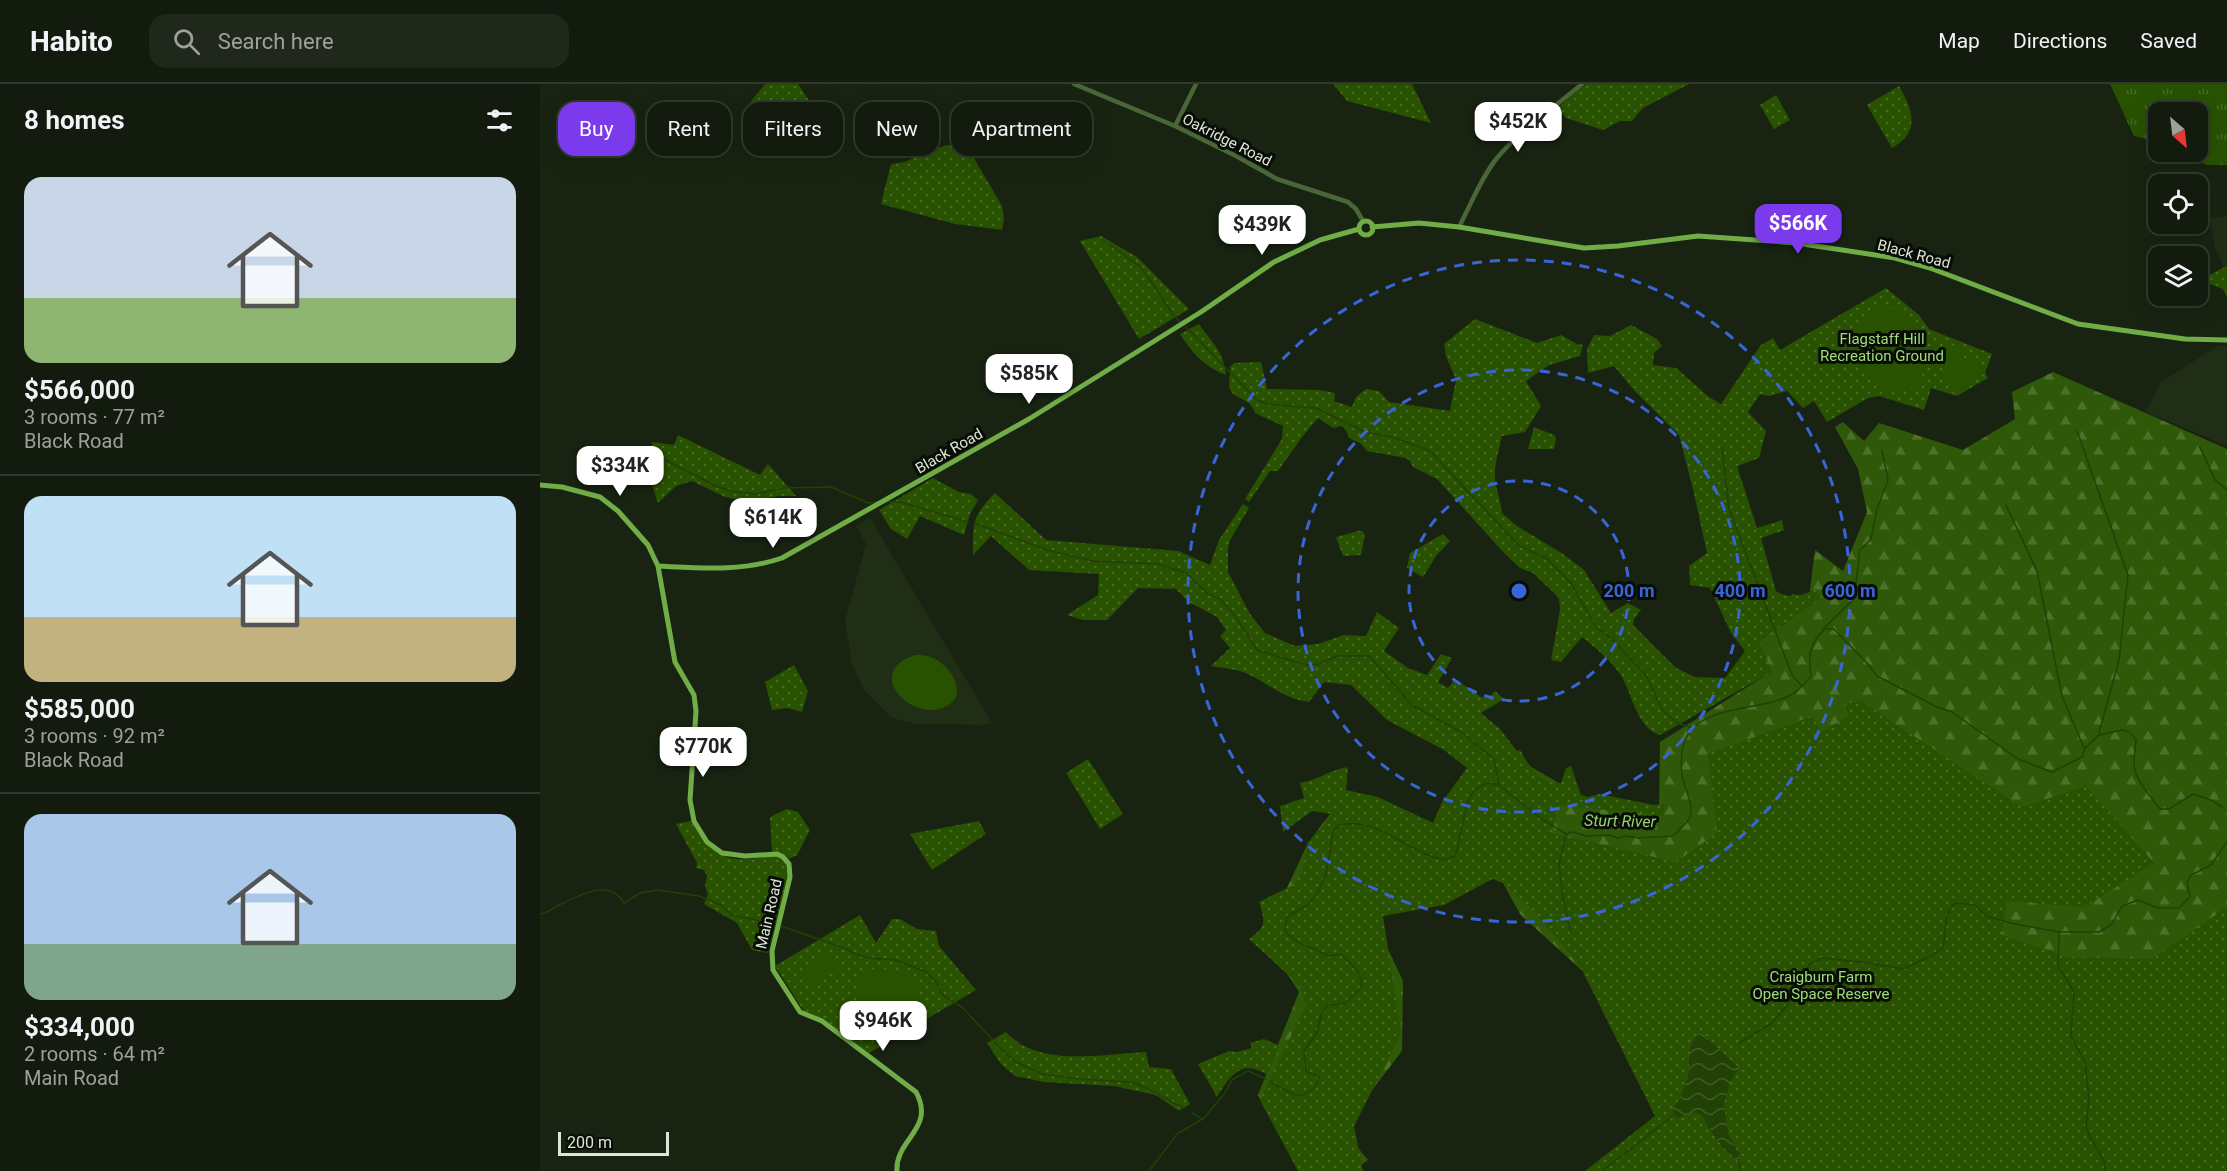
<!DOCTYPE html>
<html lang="en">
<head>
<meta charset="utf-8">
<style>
	body { margin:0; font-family:Roboto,sans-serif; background:#1f281b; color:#f1f3f6; height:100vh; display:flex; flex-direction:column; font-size:22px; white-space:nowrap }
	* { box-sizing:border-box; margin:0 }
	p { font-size:20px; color:#9ca19d }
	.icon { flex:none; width:33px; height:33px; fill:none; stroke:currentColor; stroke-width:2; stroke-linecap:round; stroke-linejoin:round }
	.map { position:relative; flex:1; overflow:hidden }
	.sheet { display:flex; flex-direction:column; background:#121b0d; width:540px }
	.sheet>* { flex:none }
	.guide { position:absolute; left:18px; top:18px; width:570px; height:54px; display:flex; gap:12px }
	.needle { width:39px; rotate:152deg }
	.fabs { position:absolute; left:1608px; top:18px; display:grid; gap:12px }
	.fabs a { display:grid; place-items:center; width:60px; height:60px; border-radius:12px; background:#121b0d; box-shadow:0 6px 24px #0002,0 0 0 2px #31392e; font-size:30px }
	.scale { position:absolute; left:18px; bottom:15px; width:111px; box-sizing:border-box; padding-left:6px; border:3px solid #dde5d9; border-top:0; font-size:16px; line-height:21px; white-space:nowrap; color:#dde5d9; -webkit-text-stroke:4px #070c05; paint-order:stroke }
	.price { position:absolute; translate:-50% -51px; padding:0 14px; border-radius:12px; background:#fff; color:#222; font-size:20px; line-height:39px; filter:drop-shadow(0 2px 3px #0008) }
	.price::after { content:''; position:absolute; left:50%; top:36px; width:18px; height:14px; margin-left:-9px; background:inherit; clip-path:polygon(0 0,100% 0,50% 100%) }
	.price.active { background:#7c3aed; color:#fff }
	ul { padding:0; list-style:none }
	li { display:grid; align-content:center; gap:12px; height:318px; padding:0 24px }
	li+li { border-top:2px solid #31392e }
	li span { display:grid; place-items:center; height:186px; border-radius:18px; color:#555 }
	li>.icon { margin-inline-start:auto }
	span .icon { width:108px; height:108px; fill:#fffc; stroke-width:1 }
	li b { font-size:26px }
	h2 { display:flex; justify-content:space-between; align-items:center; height:72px; padding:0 24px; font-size:26px }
	.chip { padding:0 21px; border-radius:18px; background:#121b0d; box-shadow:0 6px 24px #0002,0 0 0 2px #31392e; font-size:21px; line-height:54px }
	.chip.active { background:#7c3aed; color:#fff }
	header { display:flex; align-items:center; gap:36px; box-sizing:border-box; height:84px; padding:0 30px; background:#121b0d; border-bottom:2px solid #31392e }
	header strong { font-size:28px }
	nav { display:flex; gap:33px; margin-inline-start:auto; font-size:21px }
	.search { width:420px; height:54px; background:#1f281b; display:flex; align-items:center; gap:15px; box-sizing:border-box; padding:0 21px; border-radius:18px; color:#9ca19d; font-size:22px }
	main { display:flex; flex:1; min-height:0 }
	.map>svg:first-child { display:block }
</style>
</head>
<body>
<header>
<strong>Habito</strong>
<div class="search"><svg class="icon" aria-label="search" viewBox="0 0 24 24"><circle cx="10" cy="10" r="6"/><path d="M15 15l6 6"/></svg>Search here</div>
<nav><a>Map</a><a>Directions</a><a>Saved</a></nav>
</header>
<main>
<section class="sheet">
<h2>8 homes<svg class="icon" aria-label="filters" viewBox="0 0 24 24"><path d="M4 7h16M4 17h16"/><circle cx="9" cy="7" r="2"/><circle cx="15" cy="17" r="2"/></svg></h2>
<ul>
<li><span style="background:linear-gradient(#c9d6e8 65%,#8fb573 0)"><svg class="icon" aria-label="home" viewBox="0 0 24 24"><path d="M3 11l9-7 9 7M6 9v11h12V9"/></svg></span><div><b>$566,000</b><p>3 rooms · 77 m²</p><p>Black Road</p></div></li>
<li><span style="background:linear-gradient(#bfe0f5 65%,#c2b280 0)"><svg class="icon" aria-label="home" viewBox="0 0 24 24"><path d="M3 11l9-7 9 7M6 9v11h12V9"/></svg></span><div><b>$585,000</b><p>3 rooms · 92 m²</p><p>Black Road</p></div></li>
<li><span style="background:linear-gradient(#a9c7e8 70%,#7fa58c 0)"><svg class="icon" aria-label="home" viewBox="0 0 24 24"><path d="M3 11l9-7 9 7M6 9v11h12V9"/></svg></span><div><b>$334,000</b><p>2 rooms · 64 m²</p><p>Main Road</p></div></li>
</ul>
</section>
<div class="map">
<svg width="1687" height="1087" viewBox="0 0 1687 1087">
	<defs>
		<pattern id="grass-tufts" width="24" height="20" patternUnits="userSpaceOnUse" patternTransform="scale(1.5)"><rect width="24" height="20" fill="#285100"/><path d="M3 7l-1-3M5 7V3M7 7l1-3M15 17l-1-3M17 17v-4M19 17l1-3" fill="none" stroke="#476a25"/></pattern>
		<pattern id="forest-firs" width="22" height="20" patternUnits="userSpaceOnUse" patternTransform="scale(1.5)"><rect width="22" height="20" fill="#2f5908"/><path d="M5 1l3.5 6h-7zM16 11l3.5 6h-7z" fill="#4d712b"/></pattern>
		<pattern id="park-dots" width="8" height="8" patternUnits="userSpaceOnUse" patternTransform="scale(1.5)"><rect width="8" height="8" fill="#285100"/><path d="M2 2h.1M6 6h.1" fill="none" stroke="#476a25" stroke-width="1.8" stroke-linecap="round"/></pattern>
		<pattern id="water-waves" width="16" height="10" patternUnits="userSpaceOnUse" patternTransform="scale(1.5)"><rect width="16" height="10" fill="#214105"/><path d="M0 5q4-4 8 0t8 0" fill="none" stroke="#415c29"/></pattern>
	</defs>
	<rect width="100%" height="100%" fill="#182411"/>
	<!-- built -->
	<path fill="#1f2e15" d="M 1687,132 L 1687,183 L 1684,183 L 1675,164 L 1670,134 Z
		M 1677,262 L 1687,262 L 1687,362 L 1606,328 L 1620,299 Z
		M 330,434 L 452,639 L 445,641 L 377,640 L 352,634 L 324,606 L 312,581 L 305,536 L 326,460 L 316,442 Z"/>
	<!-- grass -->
	<path fill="url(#grass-tufts)" d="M 1570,0 L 1687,0 L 1687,81 L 1666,81 L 1648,68 L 1658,68 L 1658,28 L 1618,28 L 1618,49 L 1611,56 L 1594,52 Z"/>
	<!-- forest -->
	<path fill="url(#forest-firs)" d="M 1513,288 L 1687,365 L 1687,1087 L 1047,891 L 980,830 L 963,799 L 948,793 L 833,833 L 863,897 L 862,967 L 812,1032 L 812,1057 L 828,1076 L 813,1087 L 766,1087 L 718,1011 L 759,908 L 724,853 L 768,759 L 803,713 L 888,746 L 981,677 L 1051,718 L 1119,727 L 1120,658 L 1231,588 L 1219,557 L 1247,538 L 1252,510 L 1269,514 L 1275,466 L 1303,487 L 1327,428 L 1318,385 L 1295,343 L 1303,338 L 1324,357 L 1339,339 L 1423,366 L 1475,335 L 1472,308 Z"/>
	<!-- park -->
	<path fill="url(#park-dots)" d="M 225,0 L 258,0 L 270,18 L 240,52 L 235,53 L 224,38 L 205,32 L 212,16 Z
		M 793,0 L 872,0 L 891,39 L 807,17 Z
		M 1046,0 L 1149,0 L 1103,24 L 1092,37 L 1080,37 L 1063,46 L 1026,34 L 1017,24 Z
		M 1359,2 C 1373,26 1381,48 1352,64 L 1327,21 Z
		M 1236,11 L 1250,36 L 1234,45 L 1220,21 Z
		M 406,61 L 417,62 L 432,71 L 462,122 L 464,135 L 462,146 L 415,140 L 341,120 L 351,80 L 364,78 Z
		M 561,152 L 597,173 L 649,225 L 599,255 L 540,157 Z
		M 1684,183 L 1687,183 L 1687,213 L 1683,205 L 1670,200 L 1666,193 Z
		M 1346,204 L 1379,231 L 1389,245 L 1452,270 L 1445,289 L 1448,294 L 1417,312 L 1391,304 L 1384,326 L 1339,312 L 1328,314 L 1287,338 L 1274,317 L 1263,324 L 1247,307 L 1229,312 L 1220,310 L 1208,328 L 1226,347 L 1219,374 L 1197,382 L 1217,444 L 1242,436 L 1244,446 L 1221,454 L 1236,507 C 1248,516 1264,511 1276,505 L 1282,514 L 1219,557 L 1232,588 L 1120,651 C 1098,645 1092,611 1082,593 C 1072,577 1056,564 1042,553 L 1021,578 L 1011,576 L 1020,526 L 1019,514 L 993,489 L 980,484 L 965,470 L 897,395 L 873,383 L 870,377 L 866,374 L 827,367 L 820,359 L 809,354 L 807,348 L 802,342 L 793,344 L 778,334 L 762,353 L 738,387 L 730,387 L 709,418 L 705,415 L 742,355 L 743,342 L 715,329 C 710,314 696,315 691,307 C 687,302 691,289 690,283 L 694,279 L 721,278 L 727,305 L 779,306 L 795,309 L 794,317 L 812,323 L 816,313 L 826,305 L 839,307 L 849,318 L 910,327 L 916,296 L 906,272 L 904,260 L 935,235 L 997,259 L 1021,251 L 1037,260 L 1043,261 L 1040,272 L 1009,281 L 986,297 L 1001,322 L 985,348 L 962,352 C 959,366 954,381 955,395 C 956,406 961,417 962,429 L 977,442 L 1023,470 L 1044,486 L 1071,529 L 1088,519 L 1101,526 L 1094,535 L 1093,541 L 1136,584 L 1155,593 L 1185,594 L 1205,567 L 1191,549 L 1170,504 L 1150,501 L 1149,482 L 1167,469 L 1153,405 L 1139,351 L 1094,306 L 1074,282 L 1048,289 L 1047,265 L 1054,251 L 1070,252 L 1091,241 L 1117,255 L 1122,262 L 1114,269 L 1113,281 L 1136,284 L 1169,313 L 1181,320 L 1221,261 L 1233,254 L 1240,266 Z
		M 659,240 C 672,259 683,266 686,291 C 665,283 652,269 640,250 Z
		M 453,284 L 482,292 L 477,310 L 448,302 Z
		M 994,343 L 1014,351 L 1016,354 L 1014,365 L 988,365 Z
		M 138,351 L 220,391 L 228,380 L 256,412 L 239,412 L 215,418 L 200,416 L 185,413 L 152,397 L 136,402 L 118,419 L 108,389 L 112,358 L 134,361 Z
		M 393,394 L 419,408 L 431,410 L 438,416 L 430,430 L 424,451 L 380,432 L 367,455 L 351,445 L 339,426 Z
		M 455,409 L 506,456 L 638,467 L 670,481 L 679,456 L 703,420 L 709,424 L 690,456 L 688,464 L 688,488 L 710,530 L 725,549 L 755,562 L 778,560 L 804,551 L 826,552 L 837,528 L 859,544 L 844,567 L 868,584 L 887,591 L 901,570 L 912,574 L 898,598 L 908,604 L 915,595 L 941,613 L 950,612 L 955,607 L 964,615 L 941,629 L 960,645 L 977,667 L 980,666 C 989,682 1000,700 1021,699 L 1026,684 L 1031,682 L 1041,711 L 1048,713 L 1059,710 L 1114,721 L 1124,720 L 1124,732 L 1019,721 L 1012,749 L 1136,778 L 1177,749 L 1168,670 L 1272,632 L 1281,648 L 1309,632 L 1304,621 L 1319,616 L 1482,723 L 1546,702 L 1614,779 L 1545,823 L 1466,817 L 1462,851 L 1528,873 L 1612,875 L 1687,823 L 1687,1087 L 1045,1087 L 1115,1032 L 1041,884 L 993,826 L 956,793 L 904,821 L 843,832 L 861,950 L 814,1042 L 823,1087 L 758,1087 L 720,1016 L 766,921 L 758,900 L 709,855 C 726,843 726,838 719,818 L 753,801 L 757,796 L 762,788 L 768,759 L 792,730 L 772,727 L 743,748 L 740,722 L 764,714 L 760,699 C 778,696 790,686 808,683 L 806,706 L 838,713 L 893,739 L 902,718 L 927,684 L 904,666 L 847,636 L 811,601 L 784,598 L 769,618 C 745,615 730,601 708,590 C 697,585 683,584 671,582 L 690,564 L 680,552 L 686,546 L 677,533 L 649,518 L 636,505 L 598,504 L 567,536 L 543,536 L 527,531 L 558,511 L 559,490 L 489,486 L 451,452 L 433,471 C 433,439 432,432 455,409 Z
		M 818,447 L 822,447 L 825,451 L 821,471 L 803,472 L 796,453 Z
		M 903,450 L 910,457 L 896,472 L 883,493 L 867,484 L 870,469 Z
		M 254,581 L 268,607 L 262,628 L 248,624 L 232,626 L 225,598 Z
		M 548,675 L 583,730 L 560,745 L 526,689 Z
		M 247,725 L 258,728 L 270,746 L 257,771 L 249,775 L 245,771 L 232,767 L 230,733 Z
		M 151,737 C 165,759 178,778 208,775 C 218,774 226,772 237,772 L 246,780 L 248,793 L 228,869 L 212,866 L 197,839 L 164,820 L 168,810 L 165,802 L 167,792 L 164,786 L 156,784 L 157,779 L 136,740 Z
		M 439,737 L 446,750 L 392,786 L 370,750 Z
		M 320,831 L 336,859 L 352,835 L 360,835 L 377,845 L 396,847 L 399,862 L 436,906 L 329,969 L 285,936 L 263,926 L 235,882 Z
		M 466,948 C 498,984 563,970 606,968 L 609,983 L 631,985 L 650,1020 L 639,1027 L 616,1011 L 574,1002 L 504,998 L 475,992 L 461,980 L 447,959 Z
		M 724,955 L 740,962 L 727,990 C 722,988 714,984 708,984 C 693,985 684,1002 677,1013 L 658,980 L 689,967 L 696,968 L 712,964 L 710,959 Z"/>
	<!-- pitch -->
	<path fill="#285100" d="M 1344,223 C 1350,224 1356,224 1361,228 C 1375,238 1389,264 1386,281 C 1381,306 1353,318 1334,299 C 1310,275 1303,232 1344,223 Z
		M 1416,260 L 1426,277 L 1434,272 L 1444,290 L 1413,309 L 1403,291 L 1411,286 L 1400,269 Z
		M 375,571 C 381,571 388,571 393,574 C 411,582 430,612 405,623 C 372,639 322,588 375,571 Z
		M 290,869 L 299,885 L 271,901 L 262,885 Z
		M 334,885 C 344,885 353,885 362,889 C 376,897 393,921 375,934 C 346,955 299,912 322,891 C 325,888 331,886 334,885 Z"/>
	<!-- water -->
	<path fill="url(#water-waves)" d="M 1161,948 L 1199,984 L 1189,1000 L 1184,1020 L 1188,1050 L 1199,1070 L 1199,1078 C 1182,1064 1171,1050 1162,1031 L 1154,1028 L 1137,1034 L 1132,1026 C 1139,1018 1145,1003 1148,992 C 1151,974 1145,961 1161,948 Z"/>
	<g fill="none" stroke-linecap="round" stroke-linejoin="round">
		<!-- stream -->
		<path stroke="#214105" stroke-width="1.5" d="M 563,156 L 602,184 L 634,232 L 641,239
			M 645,242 L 717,316 L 727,320 L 776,324 L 825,348 L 852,353 L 890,367 L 978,461 L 1007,475 L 1031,499 L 1056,543 L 1071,554 L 1106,591 L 1122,626 L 1137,639 L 1153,644
			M 1537,347 L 1588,491 L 1579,576 L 1559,649
			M 1182,363 L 1189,425 L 1252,591 L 1261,601
			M 1660,363 L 1675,396 L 1687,406
			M 114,370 L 176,402 L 195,408 L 215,410 L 244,404 L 291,403 L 328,419 L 337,418
			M 347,418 L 360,418 L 428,438
			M 1466,421 L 1497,487 L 1522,612 L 1544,664
			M 434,439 L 507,466 L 553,477 L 618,480 L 646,489 L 668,510 L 680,515 L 696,533 L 717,566 L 766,581 L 779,580 L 797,572 L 829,572 L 872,621 L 921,648 L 954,675 L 959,701
			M 1283,545 L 1314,515 L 1320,466 L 1331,455 L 1337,425 L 1348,396 L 1342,366
			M 1026,750 L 1019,781 L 1023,814 L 1031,849
			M 0,830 C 7,829 11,826 17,822 C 38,812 70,793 84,819 L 100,809 L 117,806 L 159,812 L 181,821 L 192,831 L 237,841
			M 241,842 L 304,864 L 318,871 L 329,874 L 356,876 L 386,888 L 396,898 L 403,911 L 423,924 L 461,965 L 476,978 L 502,990 L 539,995 L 591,998 L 609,1005 L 643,1024
			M 1519,849 L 1518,881 L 1534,908 L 1531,952 L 1545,978 L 1549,1016 L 1546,1042 L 1550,1053 L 1564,1077 L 1565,1087
			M 1199,959 L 1231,940 L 1249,919 L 1269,881 L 1282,874 L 1329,879 L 1363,885 L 1393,871 L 1403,863 C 1407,847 1402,829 1416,819 L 1435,821 L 1446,832 L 1470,839 L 1519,848 L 1559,848 L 1572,840 L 1582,822 L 1598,816 L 1618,824 L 1639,824 L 1650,813 L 1647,799 L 1651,791 L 1671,781 L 1687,758
			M 731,998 C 746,1006 758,1019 773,1005 C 777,1001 779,998 779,993 L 766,987 L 764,967 L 777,948 L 782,928 L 788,921 L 804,920 L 821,904 C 824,890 811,880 801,870 L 788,872 C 775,863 752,860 745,846 L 747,833 L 769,820 L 777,810 L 786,790 L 793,749 L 798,741 C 843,733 865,768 904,776 L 915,772 C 921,757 924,718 934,707 C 937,704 943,701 947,699 L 959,701 L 999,733 L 1026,750 L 1033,748 L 1046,752 L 1070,751 L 1078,754 L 1086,752 L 1099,754 L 1133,752 C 1138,747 1145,741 1149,735 C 1155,723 1147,711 1144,699 C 1140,687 1140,666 1146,654 C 1162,620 1223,627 1251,611 C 1259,607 1265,599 1271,592 C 1268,573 1269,559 1285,545 L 1294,545 L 1327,579 L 1337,592 L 1397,623 L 1412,628 L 1478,675 L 1512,688 L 1542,673 L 1545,664 L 1559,651 L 1582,646 L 1589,648 L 1596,655 C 1596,663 1594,671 1594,679 C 1594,696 1611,712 1620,725 L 1629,725 L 1653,710 L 1671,716 L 1682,723
			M 652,1029 L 661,1034
			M 1199,1078 L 1200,1087
			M 609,1087 L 637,1050 L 664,1034 L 685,1009 L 692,996 L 708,987 L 726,995
			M 1062,1087 L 1134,1031"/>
		<!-- minor -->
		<path stroke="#496638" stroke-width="4.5" d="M 534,0 L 635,42 L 696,72 L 737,95 L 808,118 L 816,125 L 823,137
			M 635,42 L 656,0
			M 919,143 C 931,120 941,94 957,74 C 980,46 1015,23 1042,0"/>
		<!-- major -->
		<path stroke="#70ad47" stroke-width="5" d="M819 144a7 7 0 1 1 14 0a7 7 0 1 1-14 0Z
			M 832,143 L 879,139 L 919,143 L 1044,164 L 1078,162 L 1158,152 L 1256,159 L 1355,174 L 1390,184 L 1538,240 L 1645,255 L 1687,256
			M 0,401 L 22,403 L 60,413 L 78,427 L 108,461 L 118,482 L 135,578 L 154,611 L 156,627 L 150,716 L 154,737 L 167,758 L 182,769 L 205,772 L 237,770 L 243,773 L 249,780 L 250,793 L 232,867 L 233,886 L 260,928 L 282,937 L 376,1008 C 396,1045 355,1055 357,1087
			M 118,482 C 160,484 201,488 242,474 L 489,335 L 661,228 L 734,178 L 780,156 L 819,145"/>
	</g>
	<!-- distance rings -->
	<g fill="none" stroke="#3a65d8" stroke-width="3" stroke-dasharray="10 8">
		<circle cx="979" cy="507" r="110"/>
		<circle cx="979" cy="507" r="221"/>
		<circle cx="979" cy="507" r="331"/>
	</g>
	<g text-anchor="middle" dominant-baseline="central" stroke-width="6" stroke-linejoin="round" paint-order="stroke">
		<!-- street labels -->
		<g font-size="15" fill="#dde5d9" stroke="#070c05">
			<text transform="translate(687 56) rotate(27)">Oakridge Road</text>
			<text transform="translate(1374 170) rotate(15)">Black Road</text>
			<text transform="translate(409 367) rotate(-30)">Black Road</text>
			<text transform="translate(229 830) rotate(-77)">Main Road</text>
		</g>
		<!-- park labels -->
		<g font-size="15" fill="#a0dd79" stroke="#070c05">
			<text x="1342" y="255">Flagstaff Hill<tspan x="1342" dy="17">Recreation Ground</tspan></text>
			<text x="1281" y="893">Craigburn Farm<tspan x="1281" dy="17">Open Space Reserve</tspan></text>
		</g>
		<!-- water labels -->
		<g font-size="16" font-style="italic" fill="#97d470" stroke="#070c05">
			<text transform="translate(1080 737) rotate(1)">Sturt River</text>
		</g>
	</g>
	<circle cx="979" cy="507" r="9" fill="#3a65d8" stroke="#070c05" stroke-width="3"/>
	<g font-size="18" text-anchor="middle" font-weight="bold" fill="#3a65d8" stroke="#070c05" stroke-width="6" stroke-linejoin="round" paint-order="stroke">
		<text x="1089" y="513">200 m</text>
		<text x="1200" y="513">400 m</text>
		<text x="1310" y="513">600 m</text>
	</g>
</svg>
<div class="fabs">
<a><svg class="needle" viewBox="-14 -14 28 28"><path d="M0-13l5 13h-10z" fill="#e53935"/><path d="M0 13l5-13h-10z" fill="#9ca19d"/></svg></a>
<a><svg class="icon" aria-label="locate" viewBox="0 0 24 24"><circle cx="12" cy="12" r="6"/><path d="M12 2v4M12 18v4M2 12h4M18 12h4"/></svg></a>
<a><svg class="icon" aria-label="layers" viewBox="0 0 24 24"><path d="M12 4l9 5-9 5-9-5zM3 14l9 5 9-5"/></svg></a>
</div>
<div class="scale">200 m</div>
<b class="price" style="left:978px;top:69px">$452K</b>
<b class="price active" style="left:1258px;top:171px">$566K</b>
<b class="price" style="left:722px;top:172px">$439K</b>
<b class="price" style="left:489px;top:321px">$585K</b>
<b class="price" style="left:80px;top:413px">$334K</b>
<b class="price" style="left:233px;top:465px">$614K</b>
<b class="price" style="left:163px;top:694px">$770K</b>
<b class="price" style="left:343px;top:968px">$946K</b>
<div class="guide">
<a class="chip active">Buy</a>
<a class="chip">Rent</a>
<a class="chip">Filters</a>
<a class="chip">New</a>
<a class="chip">Apartment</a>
</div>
</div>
</main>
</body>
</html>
